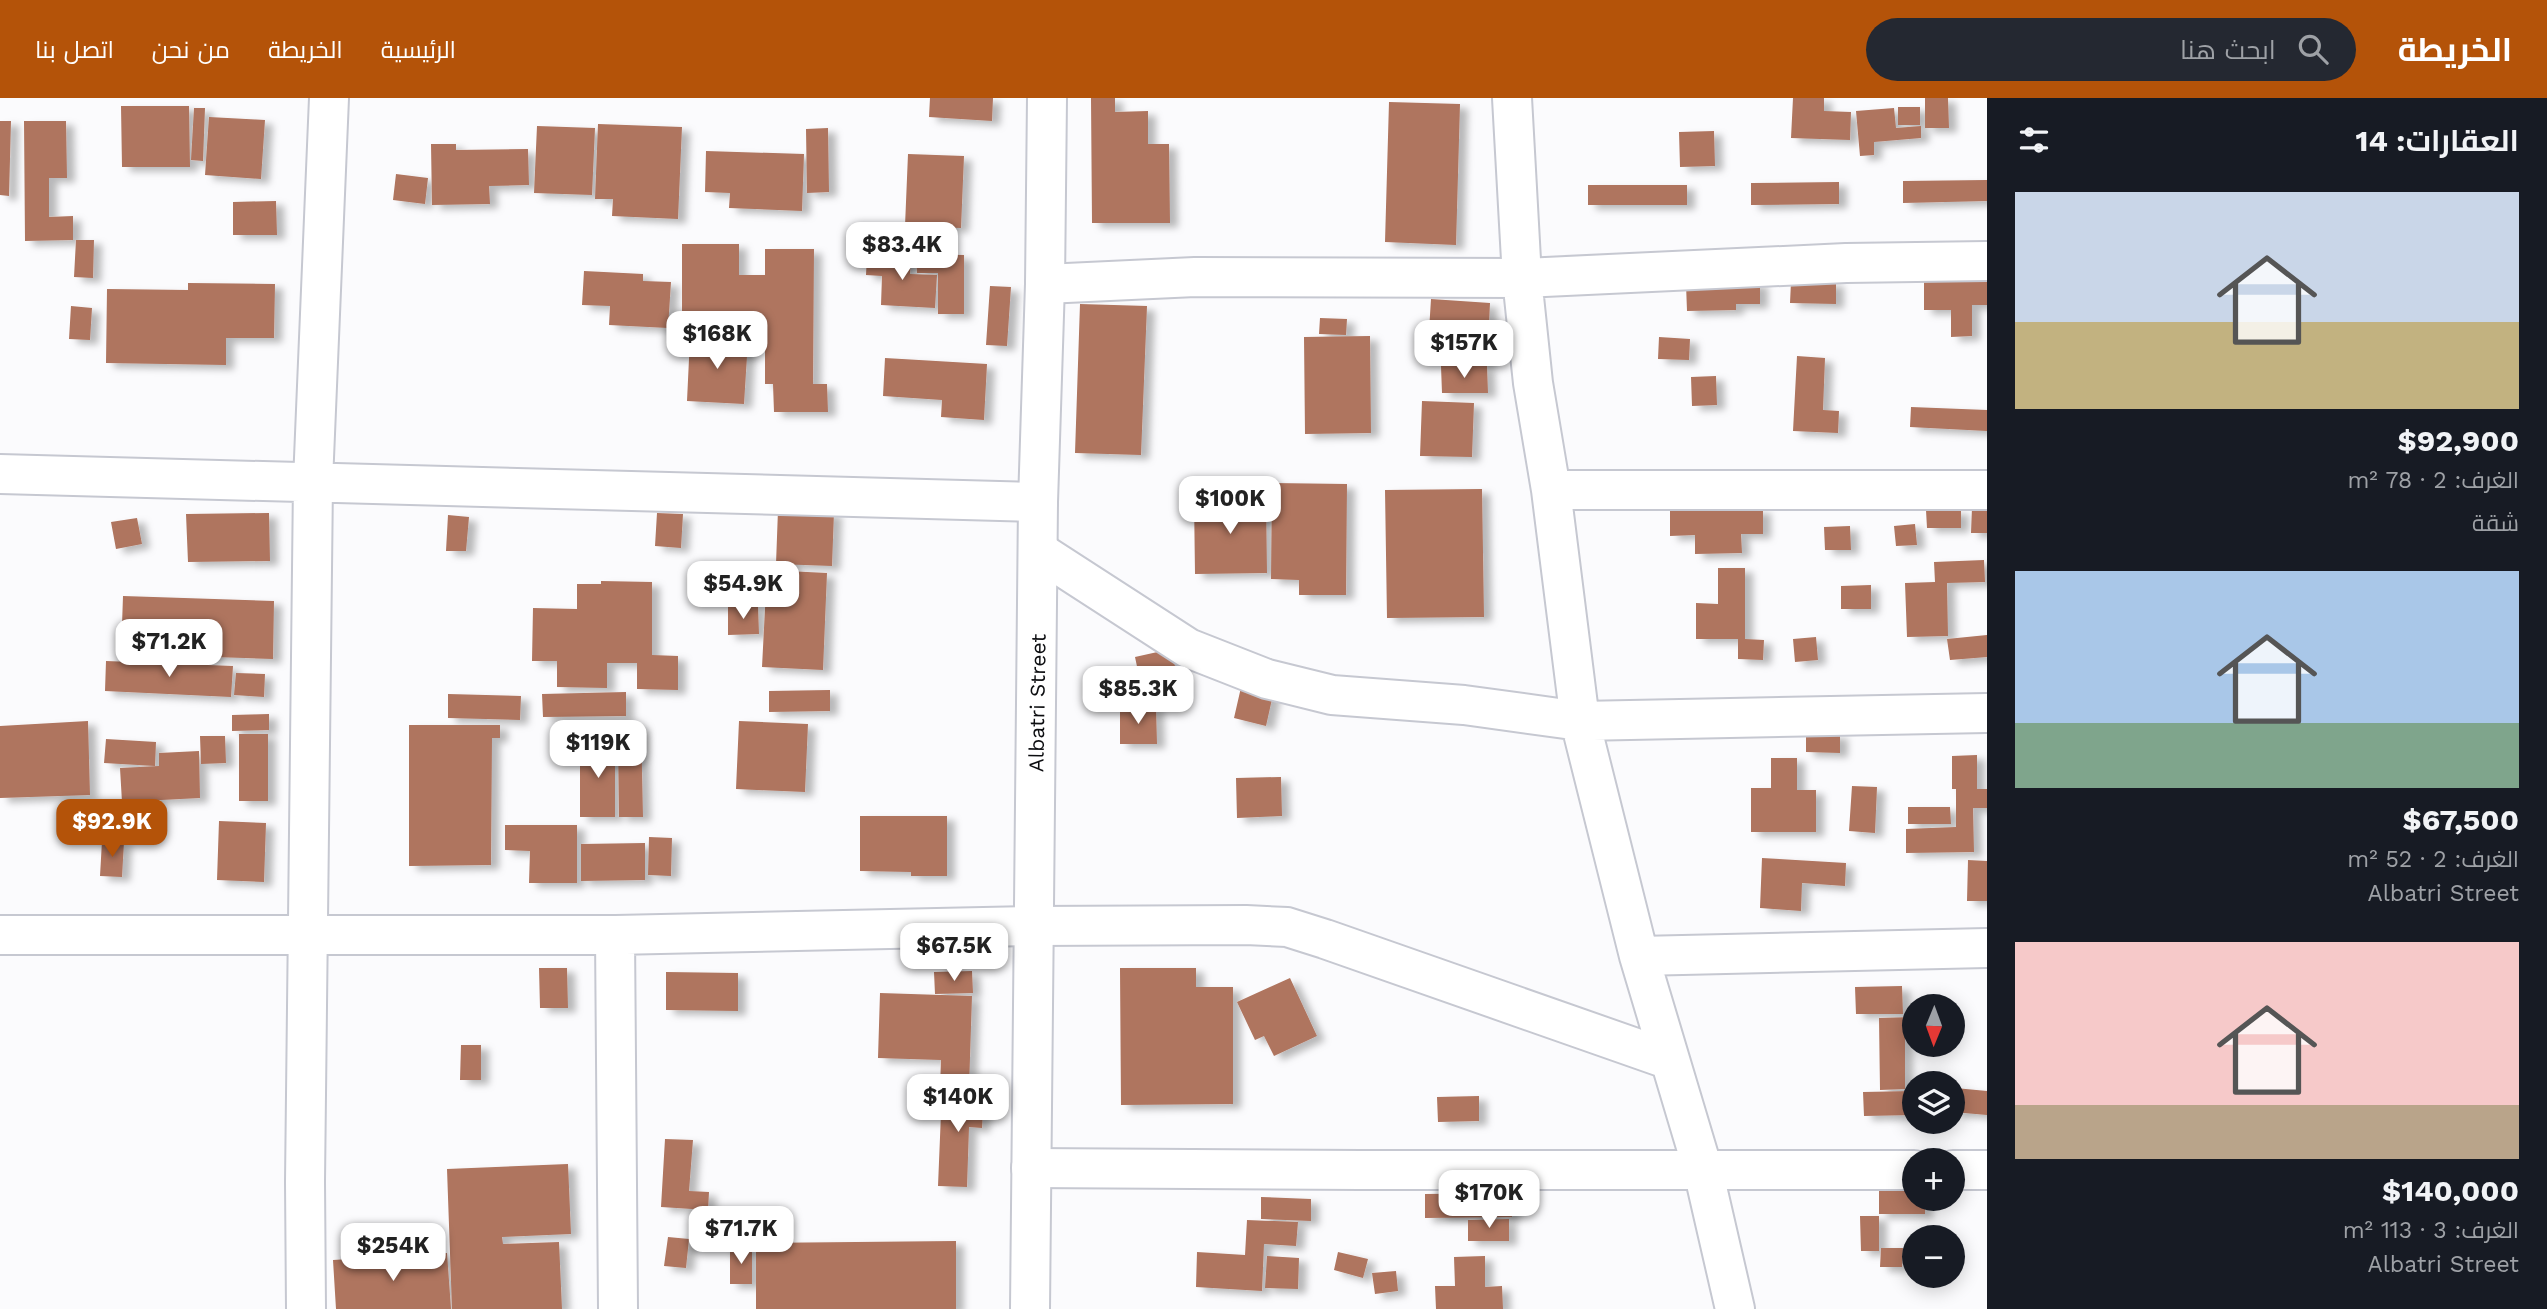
<!DOCTYPE html>
<html lang="ar">
<head>
<meta charset="utf-8">
<style>
	body { margin:0; font-family:"Work Sans",Cairo,sans-serif; background:#242831; color:#f1f3f6; direction:rtl; height:100vh; display:flex; flex-direction:column; font-size:26px; white-space:nowrap }
	* { box-sizing:border-box; margin:0 }
	p { font-size:23px; color:#9ea1a6 }
	.icon { flex:none; width:38px; height:38px; fill:none; stroke:currentColor; stroke-width:2; stroke-linecap:round; stroke-linejoin:round }
	.map { position:relative; flex:1; overflow:hidden; direction:ltr }
	.sheet { display:flex; flex-direction:column; background:#171b24; width:560px }
	.sheet>* { flex:none }
	.needle { width:46px; rotate:181deg }
	.buttons { position:absolute; left:1902px; top:896px; display:grid; gap:14px }
	.buttons a { display:grid; place-items:center; width:63px; height:63px; border-radius:50%; background:#171b24; box-shadow:0 4px 18px #0003; font-size:35px }
	.price { position:absolute; translate:-50% -60px; padding:0 16px; border-radius:14px; background:#fff; color:#222; font-size:23px; line-height:46px; filter:drop-shadow(0 2px 4px #0008) }
	.price::after { content:''; position:absolute; left:50%; top:42px; width:21px; height:16px; margin-left:-10px; background:inherit; clip-path:polygon(0 0,100% 0,50% 100%) }
	.price.active { background:#b45309; color:#fff }
	ul { padding:0; list-style:none }
	li { display:grid; align-content:center; gap:14px; height:371px; padding:0 28px }
	li span { display:grid; place-items:center; height:217px; border-radius:0px; color:#555 }
	li>.icon { margin-inline-start:auto }
	span .icon { width:126px; height:126px; fill:#fffc; stroke-width:1 }
	li b { font-size:30px }
	h2 { display:flex; justify-content:space-between; align-items:center; height:84px; padding:0 28px; font-size:30px }
	header { display:flex; align-items:center; gap:42px; box-sizing:border-box; height:98px; padding:0 35px; background:#b45309; color:#fff }
	header strong { font-size:33px }
	nav { display:flex; gap:38px; margin-inline-start:auto; font-size:24px }
	.search { width:490px; height:63px; background:#242831; display:flex; align-items:center; gap:18px; box-sizing:border-box; padding:0 24px; border-radius:38px; color:#9ea1a6; font-size:26px }
	main { display:flex; flex:1; min-height:0 }
	.map>svg:first-child { display:block }
</style>
</head>
<body>
<header>
<strong>الخريطة</strong>
<div class="search"><svg class="icon" aria-label="search" viewBox="0 0 24 24"><circle cx="10" cy="10" r="6"/><path d="M15 15l6 6"/></svg>ابحث هنا</div>
<nav><a>الرئيسية</a><a>الخريطة</a><a>من نحن</a><a>اتصل بنا</a></nav>
</header>
<main>
<section class="sheet">
<h2>العقارات: 14<svg class="icon" aria-label="filters" viewBox="0 0 24 24"><path d="M4 7h16M4 17h16"/><circle cx="9" cy="7" r="2"/><circle cx="15" cy="17" r="2"/></svg></h2>
<ul>
<li><span style="background:linear-gradient(#c9d6e8 60%,#c2b280 0)"><svg class="icon" aria-label="home" viewBox="0 0 24 24"><path d="M3 11l9-7 9 7M6 9v11h12V9"/></svg></span><div><b>$92,900</b><p>الغرف: 2 · 78 m²</p><p>شقة</p></div></li>
<li><span style="background:linear-gradient(#a9c7e8 70%,#7fa58c 0)"><svg class="icon" aria-label="home" viewBox="0 0 24 24"><path d="M3 11l9-7 9 7M6 9v11h12V9"/></svg></span><div><b>$67,500</b><p>الغرف: 2 · 52 m²</p><p>Albatri Street</p></div></li>
<li><span style="background:linear-gradient(#f6c9c9 75%,#b9a48a 0)"><svg class="icon" aria-label="home" viewBox="0 0 24 24"><path d="M3 11l9-7 9 7M6 9v11h12V9"/></svg></span><div><b>$140,000</b><p>الغرف: 3 · 113 m²</p><p>Albatri Street</p></div></li>
</ul>
</section>
<div class="map">
<svg width="1987" height="1211" viewBox="0 0 1987 1211">
	<defs>
		<filter id="shadow"><feDropShadow dx="8" dy="4.5" stdDeviation="3.5" flood-color="#0004"/></filter>
	</defs>
	<rect width="100%" height="100%" fill="#fbfbfd"/>
	<!-- building -->
	<path fill="#af745e" filter="url(#shadow)" d="M 930,0 L 993,0 L 992,23 L 929,19 Z
		M 1091,0 L 1115,0 L 1115,14 L 1148,13 L 1148,46 L 1169,46 L 1170,125 L 1092,125 Z
		M 1793,0 L 1824,0 L 1824,13 L 1851,14 L 1850,42 L 1791,40 Z
		M 1925,0 L 1948,0 L 1949,30 L 1925,30 Z
		M 1389,4 L 1460,6 L 1456,147 L 1385,144 Z
		M 121,8 L 189,8 L 190,69 L 122,69 Z
		M 1898,9 L 1920,9 L 1920,27 L 1898,27 Z
		M 194,10 L 205,10 L 203,63 L 191,62 Z
		M 1894,10 L 1896,30 L 1921,28 L 1921,40 L 1874,44 L 1874,57 L 1860,58 L 1856,13 Z
		M 209,19 L 265,22 L 261,81 L 205,77 Z
		M 0,23 L 11,23 L 9,98 L 0,97 Z
		M 24,23 L 66,23 L 67,80 L 49,80 L 49,119 L 73,118 L 73,142 L 25,143 Z
		M 598,26 L 682,29 L 678,121 L 612,118 L 613,101 L 595,101 Z
		M 537,28 L 595,30 L 592,97 L 534,95 Z
		M 828,30 L 829,94 L 807,95 L 806,31 Z
		M 1714,33 L 1715,68 L 1680,69 L 1679,34 Z
		M 431,46 L 456,46 L 456,52 L 528,51 L 529,87 L 489,88 L 490,106 L 432,107 Z
		M 706,53 L 804,56 L 802,113 L 729,110 L 730,95 L 705,94 Z
		M 908,56 L 964,58 L 961,130 L 905,128 Z
		M 396,76 L 428,80 L 425,106 L 393,102 Z
		M 1987,82 L 1987,103 L 1903,105 L 1903,83 Z
		M 1839,84 L 1839,106 L 1751,107 L 1751,85 Z
		M 1588,87 L 1687,87 L 1687,107 L 1588,107 Z
		M 276,103 L 277,137 L 233,137 L 233,104 Z
		M 76,142 L 94,142 L 93,180 L 74,179 Z
		M 682,146 L 739,146 L 739,177 L 765,177 L 765,151 L 814,151 L 813,286 L 827,286 L 828,314 L 774,314 L 773,286 L 765,286 L 765,233 L 682,232 Z
		M 916,156 L 964,157 L 964,216 L 938,216 L 938,175 L 917,175 Z
		M 867,157 L 911,159 L 910,176 L 937,177 L 935,210 L 881,207 L 882,178 L 866,177 Z
		M 584,173 L 643,176 L 643,183 L 671,184 L 668,230 L 609,227 L 610,208 L 582,207 Z
		M 1987,182 L 1987,207 L 1972,207 L 1972,238 L 1951,239 L 1951,212 L 1924,212 L 1924,183 Z
		M 1760,184 L 1760,206 L 1736,206 L 1736,212 L 1687,213 L 1686,186 Z
		M 1791,184 L 1836,184 L 1836,206 L 1790,205 Z
		M 188,185 L 275,186 L 274,240 L 226,240 L 226,267 L 106,265 L 107,191 L 188,192 Z
		M 990,188 L 1011,189 L 1007,248 L 986,247 Z
		M 1431,201 L 1490,205 L 1487,265 L 1460,264 L 1460,251 L 1428,249 Z
		M 1080,206 L 1147,208 L 1141,357 L 1075,355 Z
		M 71,208 L 92,210 L 90,242 L 69,241 Z
		M 1320,220 L 1347,221 L 1346,237 L 1319,236 Z
		M 1370,238 L 1371,335 L 1305,336 L 1304,239 Z
		M 1659,239 L 1690,241 L 1689,262 L 1658,261 Z
		M 690,240 L 748,242 L 744,306 L 687,303 Z
		M 1797,258 L 1825,260 L 1823,312 L 1839,313 L 1838,335 L 1793,333 Z
		M 885,260 L 987,266 L 984,322 L 941,319 L 942,302 L 883,298 Z
		M 1441,268 L 1487,268 L 1488,295 L 1442,295 Z
		M 1716,278 L 1717,307 L 1692,308 L 1691,279 Z
		M 1422,303 L 1474,305 L 1472,359 L 1420,358 Z
		M 1911,309 L 1987,312 L 1987,333 L 1910,329 Z
		M 1272,385 L 1347,386 L 1346,497 L 1299,497 L 1299,482 L 1271,481 Z
		M 1482,391 L 1484,519 L 1387,520 L 1385,392 Z
		M 1266,399 L 1267,475 L 1195,476 L 1194,400 Z
		M 1972,409 L 1987,409 L 1987,435 L 1971,435 Z
		M 1763,411 L 1763,436 L 1741,436 L 1742,455 L 1695,456 L 1695,437 L 1670,438 L 1670,412 Z
		M 778,412 L 834,414 L 832,468 L 776,466 Z
		M 1926,412 L 1961,412 L 1961,430 L 1927,430 Z
		M 269,415 L 270,463 L 188,464 L 186,416 Z
		M 657,415 L 683,416 L 681,450 L 655,448 Z
		M 448,417 L 469,419 L 466,453 L 446,453 Z
		M 137,420 L 142,446 L 116,451 L 111,424 Z
		M 1915,426 L 1917,447 L 1896,448 L 1894,428 Z
		M 1850,428 L 1851,452 L 1825,452 L 1824,429 Z
		M 1984,462 L 1985,484 L 1947,485 L 1948,538 L 1907,539 L 1905,485 L 1935,484 L 1934,464 Z
		M 1718,470 L 1745,470 L 1745,541 L 1764,542 L 1763,562 L 1738,561 L 1738,541 L 1696,541 L 1696,505 L 1718,506 Z
		M 767,472 L 827,475 L 823,572 L 762,569 Z
		M 601,483 L 652,484 L 652,557 L 678,558 L 678,592 L 637,591 L 637,565 L 607,565 L 607,590 L 557,589 L 557,563 L 532,563 L 533,510 L 577,511 L 577,486 L 601,486 Z
		M 1871,487 L 1871,511 L 1841,511 L 1841,488 Z
		M 123,498 L 274,503 L 273,561 L 121,556 Z
		M 758,508 L 759,536 L 728,537 L 728,509 Z
		M 1987,537 L 1987,559 L 1950,562 L 1947,541 Z
		M 1816,539 L 1818,562 L 1795,564 L 1793,541 Z
		M 1171,551 L 1182,598 L 1145,606 L 1135,559 Z
		M 106,563 L 233,568 L 231,599 L 105,593 Z
		M 236,575 L 265,576 L 264,599 L 234,597 Z
		M 1242,585 L 1274,592 L 1266,628 L 1234,620 Z
		M 830,592 L 830,613 L 769,614 L 769,593 Z
		M 626,594 L 626,618 L 543,619 L 542,596 Z
		M 448,596 L 521,598 L 520,622 L 448,620 Z
		M 1120,609 L 1156,609 L 1157,646 L 1120,646 Z
		M 269,616 L 269,632 L 232,633 L 232,617 Z
		M 88,623 L 90,697 L 0,700 L 0,628 Z
		M 739,623 L 808,626 L 805,694 L 736,691 Z
		M 409,627 L 500,627 L 500,640 L 492,640 L 491,767 L 409,768 Z
		M 641,627 L 643,719 L 619,719 L 618,642 L 593,642 L 593,628 Z
		M 239,636 L 268,636 L 268,703 L 239,703 Z
		M 1806,636 L 1840,636 L 1840,655 L 1806,654 Z
		M 200,638 L 225,638 L 226,665 L 201,666 Z
		M 106,641 L 156,644 L 155,668 L 104,665 Z
		M 580,644 L 615,644 L 615,719 L 580,719 Z
		M 199,653 L 200,700 L 122,704 L 120,670 L 159,668 L 159,655 Z
		M 1977,657 L 1977,691 L 1987,691 L 1987,710 L 1973,710 L 1974,754 L 1906,755 L 1906,731 L 1956,729 L 1956,691 L 1952,691 L 1952,658 Z
		M 1771,660 L 1797,660 L 1797,692 L 1816,692 L 1816,734 L 1751,734 L 1751,690 L 1771,690 Z
		M 1281,679 L 1282,718 L 1237,720 L 1236,680 Z
		M 1852,688 L 1877,689 L 1875,735 L 1849,733 Z
		M 1908,709 L 1950,709 L 1951,726 L 1908,726 Z
		M 860,718 L 947,718 L 947,778 L 911,778 L 911,774 L 860,773 Z
		M 219,723 L 266,725 L 264,784 L 217,782 Z
		M 505,727 L 577,727 L 577,785 L 529,785 L 530,753 L 505,752 Z
		M 649,739 L 672,740 L 671,778 L 648,777 Z
		M 102,743 L 124,744 L 122,779 L 100,778 Z
		M 645,745 L 645,782 L 581,783 L 581,746 Z
		M 1762,760 L 1846,765 L 1845,788 L 1802,785 L 1801,813 L 1760,810 Z
		M 1968,762 L 1987,763 L 1987,803 L 1967,803 Z
		M 539,870 L 567,870 L 568,910 L 540,910 Z
		M 1120,870 L 1196,870 L 1196,889 L 1233,889 L 1233,1006 L 1121,1007 Z
		M 972,873 L 973,895 L 935,896 L 934,874 Z
		M 666,874 L 738,875 L 738,913 L 666,912 Z
		M 1290,880 L 1317,938 L 1274,958 L 1264,938 L 1255,942 L 1237,904 Z
		M 1902,888 L 1903,916 L 1856,916 L 1855,889 Z
		M 880,895 L 972,898 L 969,990 L 940,989 L 941,962 L 878,960 Z
		M 1914,919 L 1914,940 L 1905,940 L 1905,991 L 1880,992 L 1879,920 Z
		M 461,947 L 481,947 L 481,982 L 460,982 Z
		M 1955,990 L 1987,993 L 1987,1017 L 1953,1014 Z
		M 942,991 L 984,993 L 982,1030 L 969,1029 L 967,1089 L 938,1088 Z
		M 1914,993 L 1914,1017 L 1864,1018 L 1863,994 Z
		M 1479,998 L 1479,1023 L 1438,1024 L 1437,999 Z
		M 665,1041 L 693,1042 L 689,1093 L 709,1094 L 708,1112 L 661,1109 Z
		M 568,1066 L 571,1136 L 502,1139 L 503,1146 L 559,1144 L 562,1211 L 452,1211 L 447,1071 Z
		M 1879,1093 L 1914,1093 L 1914,1101 L 1925,1101 L 1925,1116 L 1879,1116 Z
		M 1512,1095 L 1512,1119 L 1425,1120 L 1425,1096 Z
		M 1261,1099 L 1311,1101 L 1311,1123 L 1261,1121 Z
		M 1860,1118 L 1879,1118 L 1879,1153 L 1861,1153 Z
		M 1509,1121 L 1509,1143 L 1468,1143 L 1468,1122 Z
		M 1247,1122 L 1298,1124 L 1296,1148 L 1264,1146 L 1262,1193 L 1196,1189 L 1197,1154 L 1245,1157 Z
		M 668,1139 L 689,1141 L 686,1170 L 664,1168 Z
		M 956,1143 L 956,1211 L 756,1211 L 756,1145 Z
		M 1905,1147 L 1914,1147 L 1914,1170 L 1906,1170 Z
		M 730,1149 L 752,1149 L 752,1186 L 730,1186 Z
		M 1881,1150 L 1903,1150 L 1902,1169 L 1880,1169 Z
		M 1338,1154 L 1368,1161 L 1363,1180 L 1334,1172 Z
		M 447,1155 L 451,1211 L 336,1211 L 333,1162 Z
		M 1267,1158 L 1299,1160 L 1298,1191 L 1265,1190 Z
		M 1485,1158 L 1485,1189 L 1502,1188 L 1503,1211 L 1436,1211 L 1435,1188 L 1455,1188 L 1454,1159 Z
		M 1396,1173 L 1398,1193 L 1375,1196 L 1372,1175 Z"/>
	<g fill="none" stroke-linecap="round" stroke-linejoin="round">
		<!-- minor casing -->
		<g stroke="#c6c8d1" stroke-width="42">
			<path id="minor" d="M 1512,0 L 1522,180 L 1533,285 L 1551,392 L 1580,623 L 1639,858 L 1703,1072 L 1735,1211
				M 1045,186 L 1195,179 L 1522,180 L 1846,165 L 1987,163
				M 0,376 L 1038,404
				M 1551,392 L 1987,392
				M 1038,453 L 1188,550 L 1267,581 L 1332,597 L 1464,607 L 1580,623 L 1987,615
				M 0,837 L 615,837 L 1033,828 L 1246,827 L 1287,829 L 1325,841 L 1670,962
				M 615,837 L 618,1211
				M 1639,858 L 1987,850
				M 1031,1070 L 1361,1072 L 1914,1072
				M 1953,1072 L 1987,1072
				M 306,1211 L 305,1084 L 313,384 L 329,0"/>
		</g>
		<!-- major casing -->
		<g stroke="#c6c8d1" stroke-width="42">
			<path id="major" d="M 1030,1211 L 1038,404 L 1045,186 L 1047,0"/>
		</g>
		<!-- minor -->
		<use href="#minor" stroke="#fff" stroke-width="38"/>
		<!-- major -->
		<use href="#major" stroke="#fff" stroke-width="38"/>
	</g>
	<g text-anchor="middle" dominant-baseline="central" stroke-width="5" stroke-linejoin="round" paint-order="stroke">
		<!-- street labels -->
		<g font-size="21" fill="#0c0d10" stroke="#fff">
			<text transform="translate(1037 605) rotate(-89)">Albatri Street</text>
		</g>
	</g>
</svg>
<div class="buttons">
<a><svg class="needle" viewBox="-14 -14 28 28"><path d="M0-13l5 13h-10z" fill="#e53935"/><path d="M0 13l5-13h-10z" fill="#9ea1a6"/></svg></a>
<a><svg class="icon" aria-label="layers" viewBox="0 0 24 24"><path d="M12 4l9 5-9 5-9-5zM3 14l9 5 9-5"/></svg></a>
<a>+</a>
<a>−</a>
</div>
<b class="price" style="left:902px;top:184px">$83.4K</b>
<b class="price" style="left:717px;top:273px">$168K</b>
<b class="price" style="left:1464px;top:282px">$157K</b>
<b class="price" style="left:1230px;top:438px">$100K</b>
<b class="price" style="left:743px;top:523px">$54.9K</b>
<b class="price" style="left:169px;top:581px">$71.2K</b>
<b class="price" style="left:1138px;top:628px">$85.3K</b>
<b class="price" style="left:598px;top:682px">$119K</b>
<b class="price active" style="left:112px;top:761px">$92.9K</b>
<b class="price" style="left:954px;top:885px">$67.5K</b>
<b class="price" style="left:958px;top:1036px">$140K</b>
<b class="price" style="left:1489px;top:1132px">$170K</b>
<b class="price" style="left:741px;top:1168px">$71.7K</b>
<b class="price" style="left:393px;top:1185px">$254K</b>
</div>
</main>
</body>
</html>
